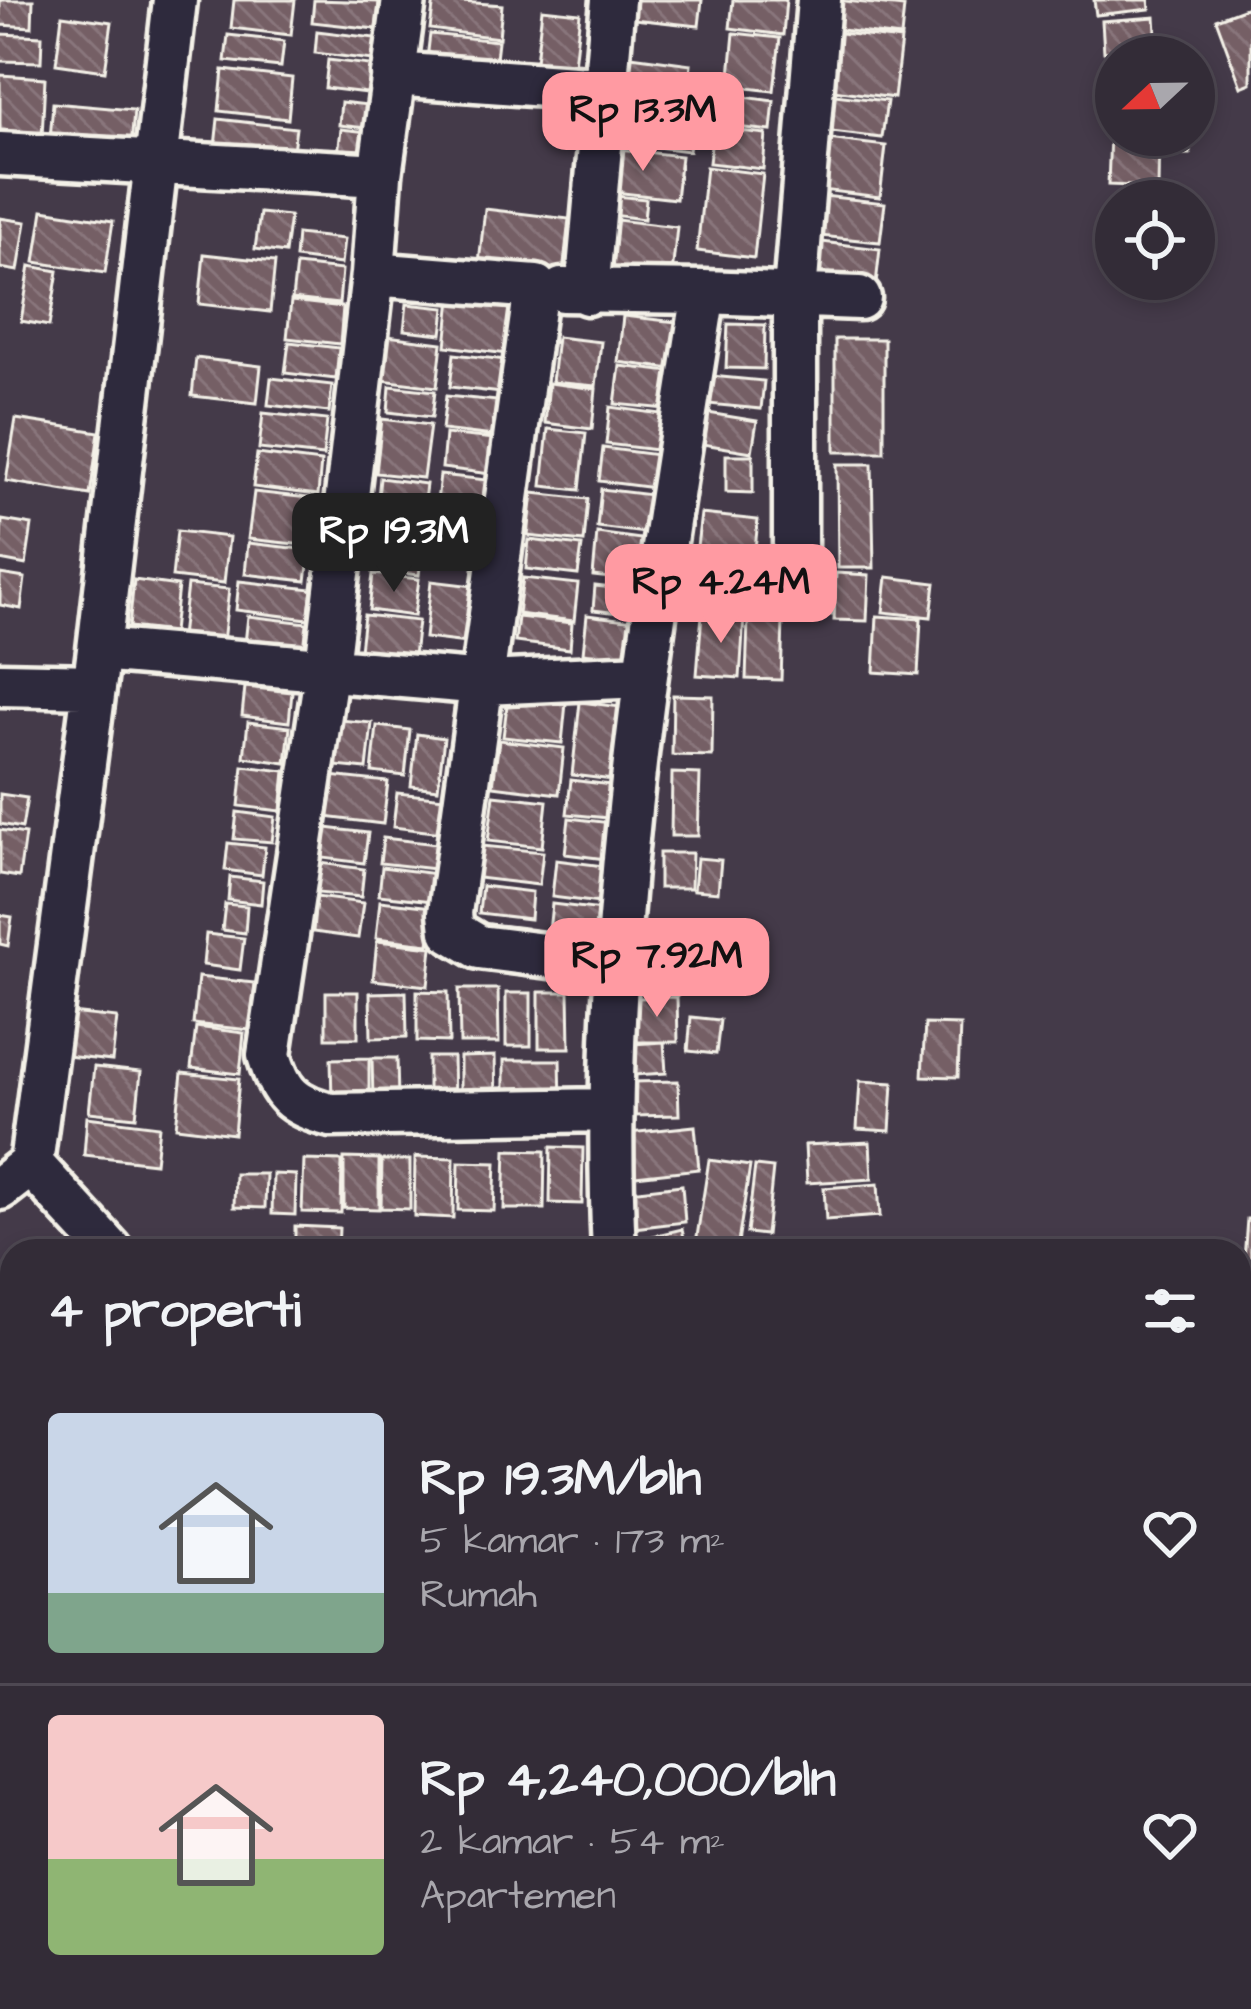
<!DOCTYPE html>
<html lang="id">
<head>
<meta charset="utf-8">
<style>
	body { margin:0; font-family:"Architects Daughter",sans-serif; background:#3b343f; color:#f1f3f6; height:100vh; display:flex; flex-direction:column; font-size:45px; white-space:nowrap }
	* { box-sizing:border-box; margin:0 }
	p { font-size:39px; color:#a9a7ad }
	.icon { flex:none; width:66px; height:66px; fill:none; stroke:currentColor; stroke-width:2; stroke-linecap:round; stroke-linejoin:round }
	.map { position:relative; flex:1; overflow:hidden }
	.drawer { position:absolute; left:0px; top:1239px; width:1251px; height:771px; display:flex; flex-direction:column; background:#332c37; border-radius:36px 36px 0 0; box-shadow:0 6px 18px #0003,0 0 0 3px #4e4852 }
	.drawer>* { flex:none }
	.needle { width:78px; rotate:248deg }
	.controls { position:absolute; left:1095px; top:36px; display:grid; gap:24px }
	.controls a { display:grid; place-items:center; width:120px; height:120px; border-radius:50%; background:#332c37; box-shadow:0 6px 18px #0003,0 0 0 3px #4e4852; font-size:60px }
	.price { position:absolute; translate:-50% -102px; padding:0 27px; border-radius:24px; background:#ff9aa2; color:#111; font-size:39px; line-height:78px; filter:drop-shadow(0 3px 6px #0008) }
	.price::after { content:''; position:absolute; left:50%; top:72px; width:36px; height:27px; margin-left:-18px; background:inherit; clip-path:polygon(0 0,100% 0,50% 100%) }
	.price.current { background:#222; color:#fff }
	ul { padding:0; list-style:none }
	li { display:flex; align-items:center; gap:36px; height:300px; padding:0 48px }
	li+li { border-top:3px solid #4e4852 }
	li span { display:grid; place-items:center; flex:none; width:336px; height:240px; border-radius:12px; color:#555 }
	li>.icon { margin-inline-start:auto }
	span .icon { width:144px; height:144px; fill:#fffc; stroke-width:1 }
	li b { font-size:51px }
	h2 { display:flex; justify-content:space-between; align-items:center; height:144px; padding:0 48px; font-size:51px }
	.map>svg:first-child { display:block }
</style>
</head>
<body>
<div class="map">
<svg width="1251" height="2009" viewBox="0 0 1251 2009">
	<defs>
		<pattern id="building-back-hatch" width="6" height="6" patternUnits="userSpaceOnUse" patternTransform="scale(3)"><rect width="6" height="6" fill="#755e65"/><path d="M-1 5l2 2M0 0l6 6M5-1l2 2" fill="none" stroke="#89767b"/></pattern>
	</defs>
	<rect width="100%" height="100%" fill="#443a49"/>
	<filter id="ink" filterUnits="userSpaceOnUse"><feTurbulence type="fractalNoise" baseFrequency=".00833" numOctaves="2"/><feDisplacementMap in="SourceGraphic" scale="24" xChannelSelector="R" yChannelSelector="G"/><feConvolveMatrix kernelMatrix="1 2 1 2 8 2 1 2 1" color-interpolation-filters="sRGB"/></filter>
	<g filter="url(#ink)">
		<!-- building -->
		<path fill="url(#building-back-hatch)" stroke="#f4f1e8" stroke-width="3" d="M 0,0 L 33,0 L 32,27 L 0,25 Z
			M 234,0 L 295,0 L 291,35 L 231,28 Z
			M 314,0 L 379,2 L 376,29 L 312,22 Z
			M 434,0 L 502,5 L 499,38 L 430,29 Z
			M 635,0 L 702,0 L 699,26 L 633,19 Z
			M 733,0 L 786,0 L 783,35 L 730,28 Z
			M 836,0 L 904,7 L 901,37 L 833,29 Z
			M 1094,0 L 1149,0 L 1150,9 L 1096,15 Z
			M 1251,6 L 1251,83 L 1241,87 L 1216,19 Z
			M 542,9 L 580,13 L 574,65 L 536,61 Z
			M 62,15 L 112,22 L 105,71 L 56,64 Z
			M 1155,17 L 1157,48 L 1104,52 L 1102,21 Z
			M 317,31 L 375,38 L 373,60 L 315,53 Z
			M 832,32 L 901,40 L 894,98 L 826,89 Z
			M 734,33 L 780,38 L 774,91 L 729,86 Z
			M 0,34 L 42,36 L 41,62 L 0,61 Z
			M 430,34 L 498,41 L 494,75 L 426,67 Z
			M 228,35 L 284,41 L 281,67 L 225,61 Z
			M 1106,55 L 1126,57 L 1116,57 L 1116,84 L 1104,83 Z
			M 631,56 L 691,64 L 687,101 L 627,94 Z
			M 328,60 L 378,66 L 375,94 L 325,88 Z
			M 223,70 L 292,78 L 288,119 L 219,111 Z
			M 0,75 L 45,78 L 42,137 L 0,134 Z
			M 1106,91 L 1116,91 L 1116,131 L 1104,130 Z
			M 714,93 L 774,101 L 771,131 L 710,124 Z
			M 826,94 L 887,101 L 882,138 L 823,131 Z
			M 341,102 L 368,105 L 366,128 L 339,125 Z
			M 53,103 L 134,110 L 131,147 L 50,140 Z
			M 620,107 L 693,116 L 689,151 L 616,142 Z
			M 218,119 L 296,128 L 291,165 L 214,156 Z
			M 713,128 L 766,134 L 763,169 L 709,163 Z
			M 341,129 L 368,132 L 365,157 L 338,154 Z
			M 1110,135 L 1159,137 L 1158,187 L 1108,185 Z
			M 1164,135 L 1190,135 L 1190,154 L 1164,154 Z
			M 819,138 L 886,146 L 880,197 L 814,189 Z
			M 610,148 L 681,156 L 676,199 L 605,191 Z
			M 706,167 L 763,174 L 754,258 L 697,251 Z
			M 815,195 L 885,203 L 880,242 L 810,235 Z
			M 615,196 L 646,199 L 644,219 L 612,215 Z
			M 485,209 L 569,219 L 562,282 L 478,272 Z
			M 43,210 L 113,221 L 105,273 L 35,262 Z
			M 260,213 L 290,216 L 285,253 L 255,249 Z
			M 0,218 L 26,222 L 18,271 L 0,268 Z
			M 608,219 L 677,227 L 671,284 L 602,276 Z
			M 297,234 L 344,239 L 341,264 L 295,258 Z
			M 814,241 L 880,249 L 876,284 L 810,276 Z
			M 204,254 L 275,262 L 270,312 L 199,304 Z
			M 296,265 L 342,270 L 339,304 L 292,299 Z
			M 30,266 L 58,271 L 49,326 L 21,321 Z
			M 451,298 L 512,305 L 507,354 L 446,346 Z
			M 291,301 L 343,307 L 340,344 L 287,338 Z
			M 407,304 L 445,308 L 442,334 L 404,330 Z
			M 623,316 L 677,322 L 672,369 L 618,362 Z
			M 728,324 L 765,325 L 764,369 L 726,368 Z
			M 387,336 L 442,343 L 437,387 L 382,380 Z
			M 557,337 L 601,342 L 596,386 L 552,382 Z
			M 835,339 L 884,339 L 884,452 L 835,452 Z
			M 289,342 L 339,348 L 336,379 L 285,373 Z
			M 454,354 L 506,360 L 502,393 L 450,387 Z
			M 196,358 L 261,366 L 257,403 L 192,396 Z
			M 620,366 L 671,372 L 667,409 L 615,404 Z
			M 711,376 L 764,381 L 761,409 L 708,404 Z
			M 271,378 L 332,385 L 329,412 L 268,405 Z
			M 549,383 L 596,389 L 592,429 L 545,423 Z
			M 390,386 L 435,391 L 432,417 L 388,412 Z
			M 446,396 L 498,401 L 494,436 L 442,430 Z
			M 610,407 L 661,414 L 657,450 L 606,444 Z
			M 263,413 L 327,420 L 323,456 L 259,449 Z
			M 708,413 L 757,421 L 752,452 L 703,444 Z
			M 16,419 L 99,432 L 90,495 L 6,481 Z
			M 382,419 L 430,425 L 423,478 L 376,473 Z
			M 548,429 L 586,433 L 580,490 L 542,486 Z
			M 445,434 L 495,439 L 491,474 L 442,468 Z
			M 603,448 L 658,455 L 655,488 L 599,481 Z
			M 257,454 L 321,462 L 318,495 L 253,487 Z
			M 726,455 L 753,455 L 753,493 L 726,492 Z
			M 837,464 L 872,464 L 874,568 L 838,568 Z
			M 440,475 L 487,480 L 483,516 L 436,511 Z
			M 380,478 L 426,484 L 420,533 L 375,527 Z
			M 601,489 L 651,495 L 646,533 L 597,527 Z
			M 254,492 L 318,499 L 314,546 L 248,539 Z
			M 533,493 L 588,499 L 584,542 L 528,536 Z
			M 701,514 L 758,520 L 752,577 L 694,571 Z
			M 441,519 L 484,524 L 479,564 L 436,559 Z
			M 2,520 L 32,525 L 26,565 L 0,560 Z
			M 177,531 L 229,537 L 224,583 L 172,577 Z
			M 597,533 L 648,540 L 644,582 L 593,576 Z
			M 372,536 L 423,542 L 419,575 L 369,569 Z
			M 529,540 L 582,546 L 578,575 L 526,569 Z
			M 248,543 L 310,550 L 306,581 L 245,574 Z
			M 836,573 L 869,575 L 867,621 L 834,620 Z
			M 0,574 L 25,578 L 21,609 L 0,605 Z
			M 373,574 L 419,579 L 414,616 L 369,610 Z
			M 698,574 L 750,579 L 747,614 L 695,608 Z
			M 759,576 L 833,579 L 831,615 L 758,612 Z
			M 887,577 L 935,583 L 931,617 L 883,612 Z
			M 523,578 L 578,584 L 574,621 L 518,614 Z
			M 134,580 L 178,586 L 173,632 L 129,627 Z
			M 239,581 L 312,589 L 308,619 L 236,610 Z
			M 431,581 L 474,586 L 467,643 L 425,638 Z
			M 187,585 L 229,589 L 223,642 L 181,637 Z
			M 595,586 L 640,591 L 637,615 L 593,610 Z
			M 702,614 L 744,617 L 740,678 L 697,675 Z
			M 364,615 L 418,621 L 414,656 L 360,650 Z
			M 587,615 L 634,621 L 630,659 L 583,653 Z
			M 248,616 L 307,623 L 304,650 L 245,644 Z
			M 877,616 L 921,619 L 918,675 L 874,672 Z
			M 518,617 L 572,623 L 570,649 L 515,642 Z
			M 748,620 L 783,621 L 781,680 L 746,679 Z
			M 245,687 L 292,692 L 289,722 L 242,716 Z
			M 673,695 L 713,696 L 712,756 L 672,755 Z
			M 508,697 L 566,703 L 562,743 L 503,737 Z
			M 580,702 L 621,707 L 613,780 L 572,775 Z
			M 340,720 L 372,723 L 367,769 L 335,766 Z
			M 248,722 L 290,727 L 286,763 L 244,757 Z
			M 377,726 L 410,730 L 405,776 L 372,772 Z
			M 417,734 L 444,738 L 438,789 L 411,786 Z
			M 499,740 L 564,748 L 559,794 L 493,786 Z
			M 243,766 L 285,771 L 281,811 L 239,806 Z
			M 672,773 L 700,774 L 698,836 L 671,836 Z
			M 330,776 L 388,782 L 383,824 L 325,817 Z
			M 571,780 L 611,785 L 608,818 L 567,814 Z
			M 397,793 L 445,798 L 442,833 L 393,827 Z
			M 0,794 L 27,798 L 22,828 L 0,824 Z
			M 494,795 L 547,801 L 542,847 L 488,841 Z
			M 237,812 L 275,817 L 272,842 L 234,839 Z
			M 569,818 L 611,823 L 606,859 L 565,854 Z
			M 326,828 L 368,833 L 364,863 L 323,858 Z
			M 0,830 L 25,834 L 19,877 L 0,874 Z
			M 383,838 L 437,844 L 435,869 L 380,863 Z
			M 228,843 L 265,847 L 262,875 L 225,870 Z
			M 482,846 L 543,852 L 539,885 L 478,878 Z
			M 659,853 L 692,853 L 691,888 L 659,888 Z
			M 697,858 L 721,860 L 718,892 L 694,890 Z
			M 556,860 L 604,866 L 600,903 L 552,897 Z
			M 320,863 L 364,869 L 361,897 L 317,893 Z
			M 382,867 L 436,874 L 433,901 L 379,895 Z
			M 230,877 L 263,881 L 261,904 L 228,900 Z
			M 482,886 L 532,892 L 530,919 L 479,913 Z
			M 316,897 L 363,903 L 358,938 L 313,932 Z
			M 380,901 L 433,907 L 429,944 L 376,938 Z
			M 225,904 L 247,906 L 245,933 L 222,930 Z
			M 552,904 L 602,910 L 597,956 L 547,950 Z
			M 0,915 L 12,917 L 8,946 L 0,944 Z
			M 472,922 L 526,928 L 525,946 Z
			M 206,934 L 244,938 L 240,970 L 203,965 Z
			M 651,938 L 683,942 L 678,995 L 646,991 Z
			M 377,941 L 432,947 L 428,986 L 373,980 Z
			M 198,977 L 255,983 L 250,1030 L 193,1024 Z
			M 459,989 L 498,989 L 499,1043 L 460,1043 Z
			M 417,991 L 448,992 L 449,1042 L 417,1041 Z
			M 326,992 L 358,992 L 358,1038 L 326,1038 Z
			M 406,992 L 407,1037 L 371,1038 L 370,993 Z
			M 539,992 L 569,992 L 570,1048 L 539,1048 Z
			M 506,993 L 531,993 L 531,1046 L 506,1046 Z
			M 677,997 L 678,1042 L 637,1042 L 637,998 Z
			M 71,1013 L 117,1018 L 112,1061 L 66,1056 Z
			M 691,1017 L 720,1020 L 716,1054 L 688,1051 Z
			M 925,1024 L 960,1025 L 958,1077 L 922,1076 Z
			M 196,1027 L 244,1033 L 240,1074 L 191,1068 Z
			M 664,1042 L 666,1073 L 634,1075 L 632,1044 Z
			M 495,1056 L 496,1099 L 460,1099 L 460,1057 Z
			M 428,1057 L 453,1057 L 454,1101 L 428,1101 Z
			M 369,1058 L 369,1101 L 332,1101 L 331,1059 Z
			M 372,1058 L 397,1058 L 398,1100 L 373,1100 Z
			M 504,1060 L 560,1060 L 561,1102 L 504,1102 Z
			M 94,1067 L 141,1072 L 136,1117 L 89,1112 Z
			M 182,1073 L 239,1079 L 234,1134 L 176,1127 Z
			M 678,1081 L 679,1115 L 633,1116 L 632,1082 Z
			M 860,1081 L 893,1083 L 890,1131 L 857,1129 Z
			M 87,1117 L 159,1126 L 155,1163 L 84,1155 Z
			M 695,1126 L 699,1169 L 635,1176 L 629,1133 Z
			M 870,1142 L 872,1179 L 807,1183 L 805,1145 Z
			M 551,1147 L 583,1148 L 582,1204 L 550,1203 Z
			M 506,1150 L 545,1151 L 544,1209 L 504,1209 Z
			M 415,1157 L 454,1158 L 453,1218 L 414,1216 Z
			M 344,1158 L 379,1159 L 379,1209 L 344,1208 Z
			M 304,1160 L 342,1161 L 341,1213 L 302,1212 Z
			M 382,1160 L 410,1160 L 410,1209 L 381,1208 Z
			M 709,1160 L 750,1166 L 737,1249 L 696,1243 Z
			M 459,1162 L 496,1163 L 494,1211 L 458,1210 Z
			M 755,1166 L 773,1168 L 766,1235 L 747,1233 Z
			M 235,1174 L 266,1174 L 265,1208 L 234,1207 Z
			M 273,1174 L 296,1175 L 295,1215 L 272,1214 Z
			M 878,1184 L 880,1216 L 826,1220 L 824,1188 Z
			M 682,1185 L 685,1222 L 633,1228 L 629,1191 Z
			M 1247,1219 L 1251,1219 L 1251,1261 L 1244,1260 Z
			M 295,1226 L 339,1228 L 338,1251 L 295,1251 Z
			M 682,1229 L 687,1251 L 643,1251 L 640,1239 Z
			M 2,1637 L 12,1639 L 12,1672 L 0,1670 Z
			M 0,1676 L 12,1678 L 12,1714 L 0,1712 Z
			M 0,1721 L 12,1723 L 12,1760 L 0,1758 Z
			M 0,1765 L 12,1767 L 12,1801 L 0,1799 Z
			M 0,1802 L 12,1804 L 12,1829 L 0,1828 Z
			M 0,1833 L 12,1835 L 12,1871 L 0,1869 Z
			M 0,1877 L 12,1879 L 12,1904 L 0,1903 Z
			M 0,1910 L 8,1911 L 2,1952 L 0,1951 Z
			M 1239,1924 L 1251,1925 L 1251,1971 L 1239,1970 Z
			M 0,1953 L 9,1955 L 5,1981 L 0,1980 Z
			M 1239,1978 L 1251,1979 L 1251,2009 L 1238,2009 Z
			M 34,1998 L 79,1998 L 78,2005 Z
			M 248,1998 L 256,1998 L 261,2009 L 225,2009 Z
			M 322,1998 L 337,1998 L 338,2009 L 322,2009 Z
			M 359,1998 L 436,1998 L 436,2009 L 359,2009 Z
			M 480,1998 L 532,1998 L 532,2009 L 480,2009 Z
			M 636,1998 L 712,1998 L 712,2009 L 635,2009 Z
			M 767,1998 L 835,1998 L 834,2009 L 766,2009 Z
			M 909,1998 L 959,1998 L 959,2009 L 909,2009 Z
			M 1005,1998 L 1030,1998 L 1030,2009 L 1005,2009 Z
			M 1037,1998 L 1070,1998 L 1071,2009 L 1038,2009 Z
			M 1091,1998 L 1133,1998 L 1134,2009 L 1092,2009 Z
			M 596,2003 L 596,2009 L 557,2009 L 557,2004 Z"/>
		<g fill="none" stroke-linecap="round" stroke-linejoin="round">
			<!-- street casing -->
			<g stroke="#f4f1e8" stroke-width="51">
				<path id="street" d="M 393,74 L 601,89
					M 0,154 L 380,175 L 404,0
					M 380,175 L 373,274 L 536,287 L 450,913 L 452,931 L 479,947 L 615,964
					M 373,274 L 327,667 L 269,1055 C 280,1093 292,1106 331,1115 L 607,1110
					M 562,290 L 704,292
					M 587,293 L 613,0
					M 795,557 L 795,293 L 819,0
					M 99,650 L 484,683 L 643,676
					M 0,684 L 94,686
					M 31,1164 L 99,650 L 175,0
					M 0,1188 L 31,1164 L 111,1251
					M 614,1251 C 598,928 654,610 704,292 L 859,298
					M 0,1441 L 12,1430
					M 1239,1645 L 1251,1644
					M 119,1998 L 123,2009
					M 292,1998 L 295,2009
					M 460,1998 L 460,2009
					M 623,1998 L 623,2009
					M 982,2009 L 982,1998
					M 1209,2009 L 1210,1998"/>
			</g>
			<!-- street -->
			<use href="#street" stroke="#2f2a3d" stroke-width="42"/>
		</g>
	</g>
</svg>
<div class="controls">
<a><svg class="needle" viewBox="-14 -14 28 28"><path d="M0-13l5 13h-10z" fill="#e53935"/><path d="M0 13l5-13h-10z" fill="#a9a7ad"/></svg></a>
<a><svg class="icon" aria-label="locate" viewBox="0 0 24 24"><circle cx="12" cy="12" r="6"/><path d="M12 2v4M12 18v4M2 12h4M18 12h4"/></svg></a>
</div>
<b class="price" style="left:643px;top:174px">Rp 13.3M</b>
<b class="price current" style="left:394px;top:595px">Rp 19.3M</b>
<b class="price" style="left:721px;top:646px">Rp 4.24M</b>
<b class="price" style="left:657px;top:1020px">Rp 7.92M</b>
<section class="drawer">
<h2>4 properti<svg class="icon" aria-label="filters" viewBox="0 0 24 24"><path d="M4 7h16M4 17h16"/><circle cx="9" cy="7" r="2"/><circle cx="15" cy="17" r="2"/></svg></h2>
<ul>
<li><span style="background:linear-gradient(#c9d6e8 75%,#7fa58c 0)"><svg class="icon" aria-label="home" viewBox="0 0 24 24"><path d="M3 11l9-7 9 7M6 9v11h12V9"/></svg></span><div><b>Rp 19.3M/bln</b><p>5 kamar · 173 m²</p><p>Rumah</p></div><svg class="icon" aria-label="heart" viewBox="0 0 24 24"><path d="M12 20l-8-8c-3-5 5-10 8-4 3-6 11-1 8 4z"/></svg></li>
<li><span style="background:linear-gradient(#f6c9c9 60%,#8fb573 0)"><svg class="icon" aria-label="home" viewBox="0 0 24 24"><path d="M3 11l9-7 9 7M6 9v11h12V9"/></svg></span><div><b>Rp 4,240,000/bln</b><p>2 kamar · 54 m²</p><p>Apartemen</p></div><svg class="icon" aria-label="heart" viewBox="0 0 24 24"><path d="M12 20l-8-8c-3-5 5-10 8-4 3-6 11-1 8 4z"/></svg></li>
</ul>
</section>
</div>
</body>
</html>
